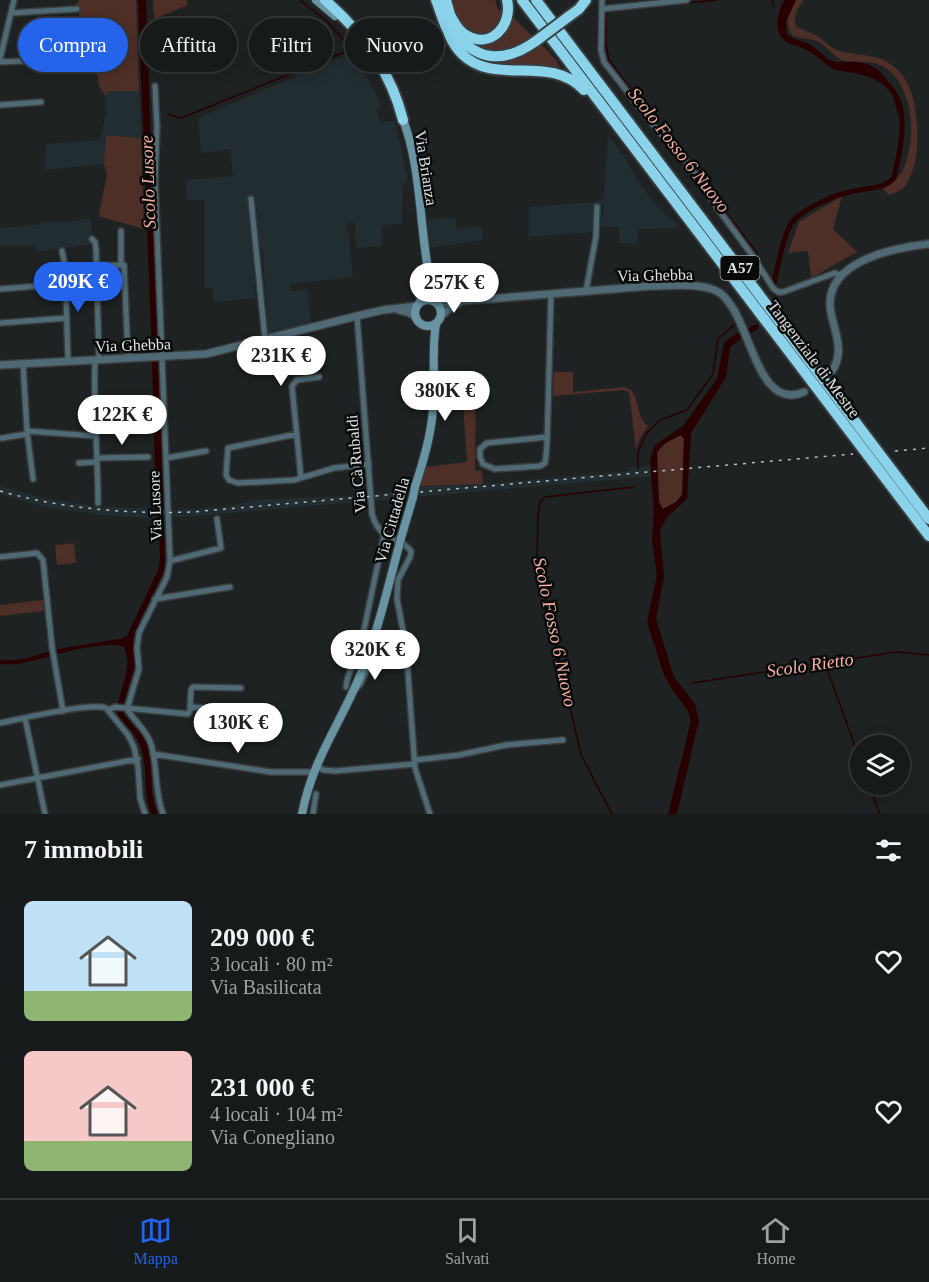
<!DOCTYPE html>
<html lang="it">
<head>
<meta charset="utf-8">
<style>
	body { margin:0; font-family:"Times New Roman",serif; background:#1f2323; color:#f1f3f6; height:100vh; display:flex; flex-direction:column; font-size:22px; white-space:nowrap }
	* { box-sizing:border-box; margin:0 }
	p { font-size:20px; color:#9ea1a2 }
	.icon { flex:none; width:33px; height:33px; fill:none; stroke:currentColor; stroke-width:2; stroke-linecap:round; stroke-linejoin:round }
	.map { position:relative; height:814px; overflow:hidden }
	.sheet { display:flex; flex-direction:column; background:#161a1a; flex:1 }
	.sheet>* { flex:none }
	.guide { position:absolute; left:18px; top:18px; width:600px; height:54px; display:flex; gap:12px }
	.buttons { position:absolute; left:850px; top:735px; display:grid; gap:12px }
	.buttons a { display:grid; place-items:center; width:60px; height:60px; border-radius:50%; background:#161a1a; box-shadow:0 3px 15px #0003,0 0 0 2px #353839; font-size:30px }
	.price { position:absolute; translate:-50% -51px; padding:0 14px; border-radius:21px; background:#fff; color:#222; font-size:20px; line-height:39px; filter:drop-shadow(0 2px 3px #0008) }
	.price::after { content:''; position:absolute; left:50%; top:36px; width:18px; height:14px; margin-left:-9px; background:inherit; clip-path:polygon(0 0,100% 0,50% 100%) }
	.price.current { background:#2563eb; color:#fff }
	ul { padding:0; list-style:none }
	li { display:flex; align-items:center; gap:18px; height:150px; padding:0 24px }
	li span { display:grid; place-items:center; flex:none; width:168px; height:120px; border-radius:9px; color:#555 }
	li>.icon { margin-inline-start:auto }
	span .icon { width:72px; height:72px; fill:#fffc; stroke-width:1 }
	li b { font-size:26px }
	h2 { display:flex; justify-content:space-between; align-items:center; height:72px; padding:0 24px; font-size:26px }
	.tag { padding:0 21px; border-radius:27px; background:#161a1a; box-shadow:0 3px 15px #0003,0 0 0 2px #353839; font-size:21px; line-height:54px }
	.tag.current { background:#2563eb; color:#fff }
	.tab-bar { display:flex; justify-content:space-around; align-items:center; height:84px; border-top:2px solid #353839; background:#161a1a; font-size:16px; color:#9ea1a2 }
	.tab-bar a { display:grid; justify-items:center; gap:3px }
	.tab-bar .current { color:#2563eb }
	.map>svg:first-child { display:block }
</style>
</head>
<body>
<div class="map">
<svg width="929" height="814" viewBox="0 0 929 814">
	<rect width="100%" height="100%" fill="#1e2223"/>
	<!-- built -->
	<path fill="#222d31" d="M 351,53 L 369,81 L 381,105 L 377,111 L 380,122 L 394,121 L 397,130 L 408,180 L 403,185 L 402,224 L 382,225 L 382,246 L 356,248 L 355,222 L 347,223 L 353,277 L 290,284 L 291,291 L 307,289 L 311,323 L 268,334 L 263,253 L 260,248 L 255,197 L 247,198 L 256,298 L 214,302 L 212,288 L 205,288 L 205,200 L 187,200 L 186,180 L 233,176 L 230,149 L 201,153 L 198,118 Z
		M 108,91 L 139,91 L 141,138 L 106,135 L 104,164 L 44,170 L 46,144 L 100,140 L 106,114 L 106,96 Z
		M 608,135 L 624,156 L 638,181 L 658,207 L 679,226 L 676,228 L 638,229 L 637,244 L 619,243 L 619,227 L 601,226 L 604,205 L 594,204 L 594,232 L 529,237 L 529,207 L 594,202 L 604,198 Z
		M 455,217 L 457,229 L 481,226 L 483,240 L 429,248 L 427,219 Z
		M 91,218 L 92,244 L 36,252 L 37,246 L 0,246 L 0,228 L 36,225 L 44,222 L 69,222 Z
		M 679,464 L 679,467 L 683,467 L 683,472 L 679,474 L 184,517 L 164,515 L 148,518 L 101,515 L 40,506 L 0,494 L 0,486 L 43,498 L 94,506 L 170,510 L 225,507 L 256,500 L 368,495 L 402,490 L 409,491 L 420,486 L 483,484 L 631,471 L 631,467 Z"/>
	<!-- green -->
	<path fill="#4e2f28" d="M 79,0 L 136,0 L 139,91 L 109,91 L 106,96 L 99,86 L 96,63 L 93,52 L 87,44 L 86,36 L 76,5 Z
		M 153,0 L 186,0 L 188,5 L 154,19 Z
		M 453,0 L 495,0 L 498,10 L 508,13 L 500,28 L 483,36 C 462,29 455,23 453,0 Z
		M 795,0 L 804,0 C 798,8 792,16 796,27 C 803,30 810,32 817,36 C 824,40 831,49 840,51 C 853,55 868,54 881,59 C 916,73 918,115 917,147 C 917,158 912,177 905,186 C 901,191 894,193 889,195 L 882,188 C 905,177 905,167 910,144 C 915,118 906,73 877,64 C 866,61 856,63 845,61 C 834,58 828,47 819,42 C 811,38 800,39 792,35 C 784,22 788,13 795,0 Z
		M 511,15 L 533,37 C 504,55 492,59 464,36 L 480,41 Z
		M 540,43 L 555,59 L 563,72 C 531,69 484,73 461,46 L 481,58 Z
		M 106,135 L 141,138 L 144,229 L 101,217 L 99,213 L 107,175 L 104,164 Z
		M 842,196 L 833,229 L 857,252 L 811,278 L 808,251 L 788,253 L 799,222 Z
		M 554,372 L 573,372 L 573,392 L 624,387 L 631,390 C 640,401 636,416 648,426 L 639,440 L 636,449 L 629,392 L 624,390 L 553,396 Z
		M 439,388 L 476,389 L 475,470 L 482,471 L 483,484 L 420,486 L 426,467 L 467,462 L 463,402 L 438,403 Z
		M 681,435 L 684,439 L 683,493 L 676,502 L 663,509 L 659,502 L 657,452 L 668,441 Z
		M 74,543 L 76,563 L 57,565 L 55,545 Z
		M 43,600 L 44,611 L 0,616 L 0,605 Z"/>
	<!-- water -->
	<path fill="#290000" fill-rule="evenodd" d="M 138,0 L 146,0 L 158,353 L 152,353 Z
		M 784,0 L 796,0 L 786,22 L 787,34 C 794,41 804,40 812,46 C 820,51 826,59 835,62 C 843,63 851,61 859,62 C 887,67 897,93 899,119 C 895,106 894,90 883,80 C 868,66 856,72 839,71 C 829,69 821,59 812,53 C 805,48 798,47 791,44 C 771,36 777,15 784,0 Z
		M 737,333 L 740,340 L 730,347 L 726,377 L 691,433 L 687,499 L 667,517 L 660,531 L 664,576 L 656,619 L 674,677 L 695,704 L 699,720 L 677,814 L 668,814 L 691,721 L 688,711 L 672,689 L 664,675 L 647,622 L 657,575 L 652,541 L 654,512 L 650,460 L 655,445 L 683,426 L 717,379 L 724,343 ZM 681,435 L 684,439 L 682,495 L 676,502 L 663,509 L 659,502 L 657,452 L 664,444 Z
		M 152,361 L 158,361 L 164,509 L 156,510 Z
		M 158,515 L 164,515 L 165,569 L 141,618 L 133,639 L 135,665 L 122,709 C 126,722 142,730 147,744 C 155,767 147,792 158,814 L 151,814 C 143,792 148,769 141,748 C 137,733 123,725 117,712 C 118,690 134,669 124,647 C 103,639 46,658 23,663 C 16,665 8,664 0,664 L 0,660 C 26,662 36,654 59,649 C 79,645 100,642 120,639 L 127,636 L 158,570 L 160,559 Z"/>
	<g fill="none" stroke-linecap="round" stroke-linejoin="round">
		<!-- stream -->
		<path stroke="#290000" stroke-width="1.5" d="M 300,0 L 328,22 L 362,61
			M 772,0 L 774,6
			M 678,4 L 716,0
			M 606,12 L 606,45 L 609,60 L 659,127 L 697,169 L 711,193 L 757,253
			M 168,114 L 181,118 L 352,49
			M 638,469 L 638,452 L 646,434 L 660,420 L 687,410 L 713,374 L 718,339 L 735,324
			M 825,663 L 861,763
			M 692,683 L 896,652 L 929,655
			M 869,784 L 880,814
			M 612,814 L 581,755 L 540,575 L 537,559 L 538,516 L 540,502 L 545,497 L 634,487"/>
		<!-- canal -->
		<path stroke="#290000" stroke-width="5" d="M 774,283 C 778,267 783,234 793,221 C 807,206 839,193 859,190 C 871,188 885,188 894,178 C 906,124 915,76 844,69
			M 732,340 L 756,327"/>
		<!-- minor casing -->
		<g stroke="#393d3e" stroke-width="8">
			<path id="minor" d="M 602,0 L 601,50 L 604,62 L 658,131 L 676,148 L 697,176 L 718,209 L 752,255 L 773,288 L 778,292 L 783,292 L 835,273 L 840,275
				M 602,9 L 687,0
				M 11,13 L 77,9
				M 0,59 L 14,0
				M 0,62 L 47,60
				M 155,86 L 157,128 L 155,180 L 170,561 L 167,577 L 139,633 L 137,648 L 139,669 L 127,709 C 134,721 146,729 151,744 C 158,767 154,790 163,814
				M 0,105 L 41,102
				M 251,199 L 265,339
				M 92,239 L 95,242 L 96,250 L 99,359
				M 62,251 L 65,266 L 124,265 L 128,358
				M 121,264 L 121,231
				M 65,266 L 68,361
				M 0,289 L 38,286
				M 586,291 L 596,236 L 597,207
				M 357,316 L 372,514 C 381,544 397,533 411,551 L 410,557 L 398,580 L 397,599 L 406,646 L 415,768 L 430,814
				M 0,323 L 67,318
				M 95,360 C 93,407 98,455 98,503
				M 23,363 L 27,431 L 33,479
				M 96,426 L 114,425
				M 27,431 L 96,436
				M 297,434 L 228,448 L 226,475 L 229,480 L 238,483 L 294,480 L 334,468 L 369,464
				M 547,437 L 487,443 L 480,449 L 480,457 L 483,464 L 495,469 L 540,466 L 545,463 C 548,446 547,428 548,411 C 549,372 550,333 551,294
				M 2,438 L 27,434
				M 97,458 L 148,457
				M 166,458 L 206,451
				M 79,463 L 97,462
				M 301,478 L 292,386 L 297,380 L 319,377
				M 0,557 L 37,553 L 43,560 L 52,647 L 63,711
				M 170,561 L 221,548 L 217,519
				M 155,599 L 230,587
				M 346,687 L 347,680 L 362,639 L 384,535
				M 355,690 L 361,683 L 373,654 L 381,650 L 406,646
				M 190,708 L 191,690 L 193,687 L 241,688
				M 108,710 L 115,707 L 188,714 L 192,707 L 232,710
				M 25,718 L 45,814
				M 0,723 C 21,719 89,702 106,708 L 128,735 L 134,747 L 138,767 L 140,798 L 145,814
				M 153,754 L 271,772 L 313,772
				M 416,760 L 459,755 L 506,745 L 563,740
				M 317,765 L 323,770 L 335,771 L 415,764
				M 0,785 L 138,759
				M 313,814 L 316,794"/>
		</g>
		<!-- tertiary casing -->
		<g stroke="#393d3e" stroke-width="10">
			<path id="tertiary" d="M 437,303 L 651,286 C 670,286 704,282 720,293 C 752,317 755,413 804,392
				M 399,310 L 408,312 L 416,317
				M 441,316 L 451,307 L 458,304
				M 0,365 L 206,354 L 357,316 L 383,310 L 416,306
				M 832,371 C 845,352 835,333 831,313 C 821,262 892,248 929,244"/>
		</g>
		<!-- secondary casing -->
		<g stroke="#393d3e" stroke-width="10">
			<path id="secondary" d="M 316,0 L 335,16
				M 402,117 C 421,165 419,219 428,269 C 429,280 428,291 434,301
				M415 313a13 13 0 1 1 26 0a13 13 0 1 1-26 0Z
				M 420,302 L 424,275
				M 415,487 C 423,462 431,436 433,409 C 436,380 431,352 436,324
				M 401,538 L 413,497
				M 302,814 C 312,761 339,726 359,678 C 377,636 387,590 399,546"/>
		</g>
		<!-- motorway casing -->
		<g stroke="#393d3e" stroke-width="14">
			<path id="motorway" d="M 325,0 C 362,32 391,72 403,120
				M 436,0 C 443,18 448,40 462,54 C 495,87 549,53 584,90
				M 446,0 L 451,18
				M 522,0 L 929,536
				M 536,0 L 929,519
				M 449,13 C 454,21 457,30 466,35 C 491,50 513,25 507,0
				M 568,17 L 579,9 L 586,0
				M 453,29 C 475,62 504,64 536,41"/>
		</g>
		<!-- minor -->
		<use href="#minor" stroke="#4f6a74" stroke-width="5"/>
		<!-- tertiary -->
		<use href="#tertiary" stroke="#4f6a74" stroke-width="7"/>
		<!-- secondary -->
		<use href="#secondary" stroke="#6894a3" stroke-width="8"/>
		<!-- motorway -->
		<use href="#motorway" stroke="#8bd3ea" stroke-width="10"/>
		<!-- rail -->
		<path stroke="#babdbe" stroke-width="1.5" stroke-dasharray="3 6" stroke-linecap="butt" d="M 895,451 L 929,448
			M 0,491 C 63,509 127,514 192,512 L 853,454"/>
		<!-- secondary-bridge casing -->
		<g stroke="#393d3e" stroke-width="10" stroke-linecap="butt">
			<path id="secondary-bridge" d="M 413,497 L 415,487
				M 399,546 L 401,538"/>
		</g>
		<!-- motorway-bridge casing -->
		<g stroke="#393d3e" stroke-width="14" stroke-linecap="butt">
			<path id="motorway-bridge" d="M 536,41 L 568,17"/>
		</g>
		<!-- secondary-bridge -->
		<use href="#secondary-bridge" stroke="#6894a3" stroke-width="8"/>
		<!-- motorway-bridge -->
		<use href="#motorway-bridge" stroke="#8bd3ea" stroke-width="10"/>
	</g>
	<g text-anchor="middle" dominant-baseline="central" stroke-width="5" stroke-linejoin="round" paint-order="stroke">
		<!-- shield labels -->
		<rect fill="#090b0b" stroke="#9fa2a2" stroke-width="1.5" x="720.5" y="256" width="39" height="24" rx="4.5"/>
		<g font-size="15" font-weight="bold" fill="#dfe2e3">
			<text x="740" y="268">A57</text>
		</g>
		<!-- street labels -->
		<g font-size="16" fill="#dfe2e3" stroke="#090b0b">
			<text transform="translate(426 168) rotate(81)">Via Brianza</text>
			<text transform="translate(655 275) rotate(-1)">Via Ghebba</text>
			<text transform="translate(133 345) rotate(-2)">Via Ghebba</text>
			<text transform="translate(814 359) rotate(53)">Tangenziale di Mestre</text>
			<text transform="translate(356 464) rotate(-95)">Via Cà Rubaldi</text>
			<text transform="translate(155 506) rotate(-92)">Via Lusore</text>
			<text transform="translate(392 520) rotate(-74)">Via Cittadella</text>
		</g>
		<!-- water labels -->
		<g font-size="18" font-style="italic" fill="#f8b1a1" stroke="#090b0b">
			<text transform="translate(679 150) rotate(52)">Scolo Fosso 6 Nuovo</text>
			<text transform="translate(148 182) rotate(-92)">Scolo Lusore</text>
			<text transform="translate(555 632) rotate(78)">Scolo Fosso 6 Nuovo</text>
			<text transform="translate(810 665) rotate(-8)">Scolo Rietto</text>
		</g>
	</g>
</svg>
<div class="buttons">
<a><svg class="icon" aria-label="layers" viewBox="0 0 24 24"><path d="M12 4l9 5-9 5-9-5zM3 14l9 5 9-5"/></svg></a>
</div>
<b class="price current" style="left:78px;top:313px">209K €</b>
<b class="price" style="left:454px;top:314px">257K €</b>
<b class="price" style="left:281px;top:387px">231K €</b>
<b class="price" style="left:445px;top:422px">380K €</b>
<b class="price" style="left:122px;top:446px">122K €</b>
<b class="price" style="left:375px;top:681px">320K €</b>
<b class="price" style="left:238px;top:754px">130K €</b>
<div class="guide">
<a class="tag current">Compra</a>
<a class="tag">Affitta</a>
<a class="tag">Filtri</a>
<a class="tag">Nuovo</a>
</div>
</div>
<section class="sheet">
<h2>7 immobili<svg class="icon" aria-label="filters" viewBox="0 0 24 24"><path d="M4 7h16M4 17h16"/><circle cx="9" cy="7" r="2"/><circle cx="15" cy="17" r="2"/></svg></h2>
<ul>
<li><span style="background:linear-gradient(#bfe0f5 75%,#8fb573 0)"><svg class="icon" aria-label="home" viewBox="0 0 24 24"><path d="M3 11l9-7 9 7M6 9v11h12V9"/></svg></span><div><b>209 000 €</b><p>3 locali · 80 m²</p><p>Via Basilicata</p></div><svg class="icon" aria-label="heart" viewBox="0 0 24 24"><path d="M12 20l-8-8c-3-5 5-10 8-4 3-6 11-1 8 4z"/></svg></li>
<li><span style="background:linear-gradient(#f6c9c9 75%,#8fb573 0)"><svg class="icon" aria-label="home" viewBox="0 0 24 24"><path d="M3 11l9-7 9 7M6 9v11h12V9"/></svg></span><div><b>231 000 €</b><p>4 locali · 104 m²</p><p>Via Conegliano</p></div><svg class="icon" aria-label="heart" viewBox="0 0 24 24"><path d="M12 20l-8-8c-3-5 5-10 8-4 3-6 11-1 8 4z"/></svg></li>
</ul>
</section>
<nav class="tab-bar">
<a class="current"><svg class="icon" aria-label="map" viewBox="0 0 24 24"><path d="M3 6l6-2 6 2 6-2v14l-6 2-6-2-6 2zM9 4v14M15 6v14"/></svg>Mappa</a>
<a><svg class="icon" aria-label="saved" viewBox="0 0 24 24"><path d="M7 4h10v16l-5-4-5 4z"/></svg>Salvati</a>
<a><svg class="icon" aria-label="home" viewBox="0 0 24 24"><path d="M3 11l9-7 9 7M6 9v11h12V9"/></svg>Home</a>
</nav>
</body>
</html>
